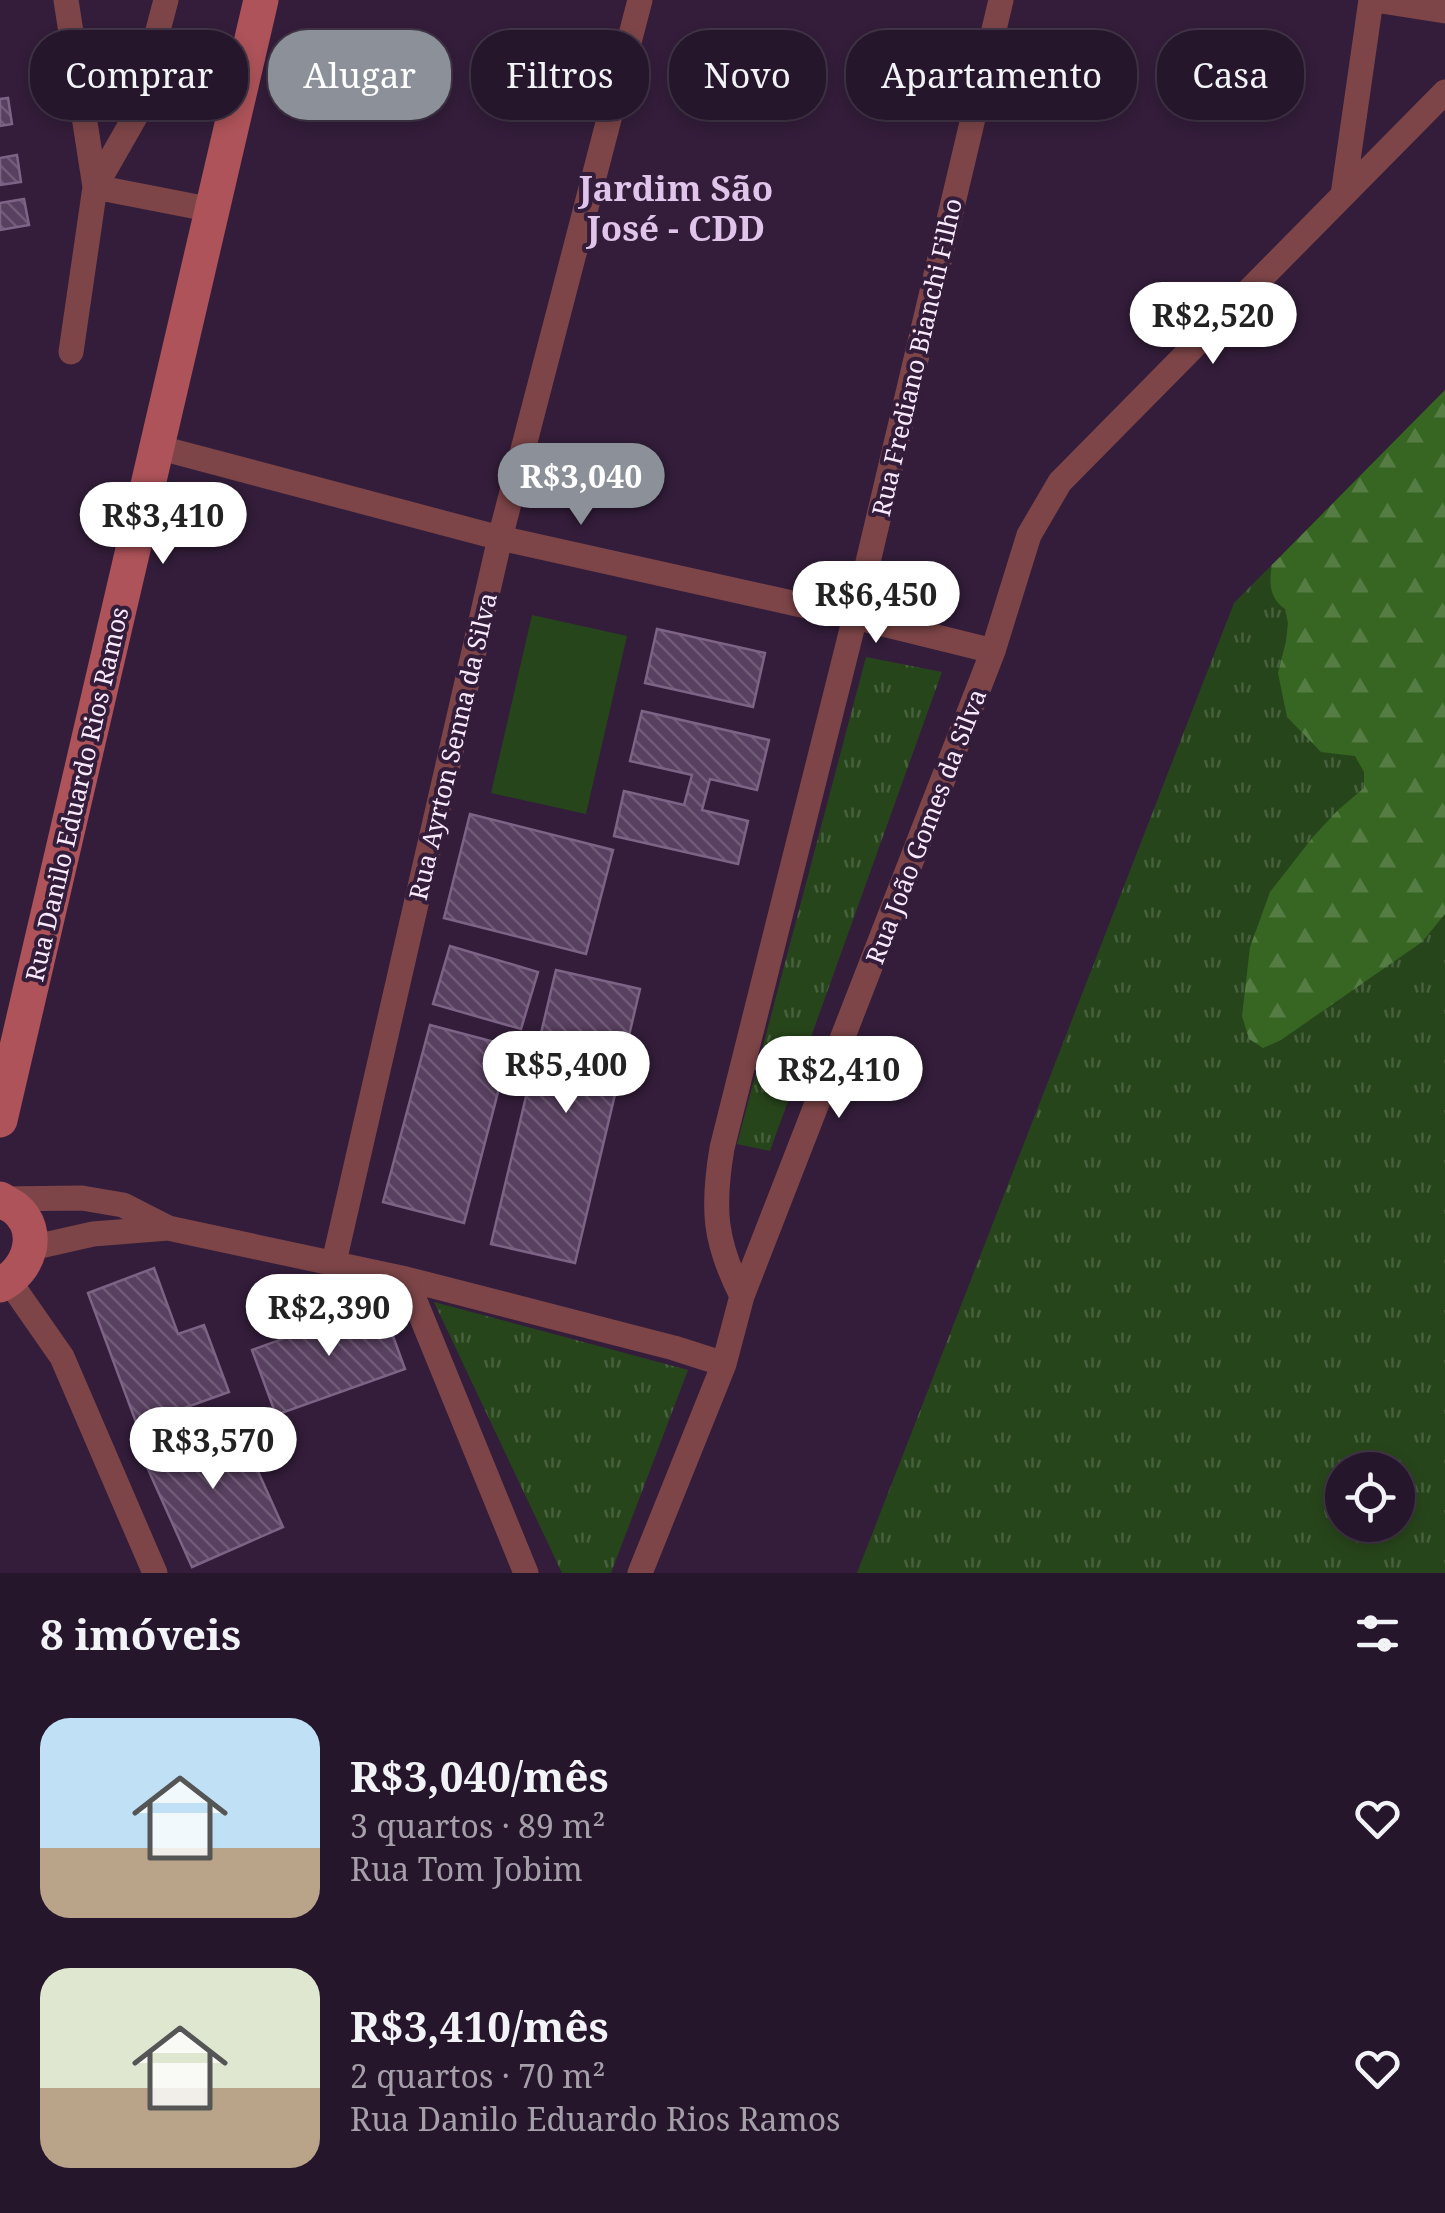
<!DOCTYPE html>
<html lang="pt">
<head>
<meta charset="utf-8">
<style>
	body { margin:0; font-family:"Noto Serif",serif; background:#2e1f34; color:#f1f3f6; height:100vh; display:flex; flex-direction:column; font-size:38px; white-space:nowrap }
	* { box-sizing:border-box; margin:0 }
	p { font-size:32px; color:#a49fa9 }
	.icon { flex:none; width:55px; height:55px; fill:none; stroke:currentColor; stroke-width:2; stroke-linecap:round; stroke-linejoin:round }
	.map { position:relative; height:1573px; overflow:hidden }
	.side { display:flex; flex-direction:column; background:#26162c; flex:1 }
	.side>* { flex:none }
	.hud { position:absolute; left:30px; top:30px; width:1385px; height:90px; display:flex; gap:20px }
	.controls { position:absolute; left:1325px; top:1452px; display:grid; gap:20px }
	.controls a { display:grid; place-items:center; width:90px; height:90px; border-radius:50%; background:#26162c; box-shadow:0 5px 15px #0003,0 0 0 2px #423548; font-size:50px }
	.price { position:absolute; translate:-50% -85px; padding:0 22px; border-radius:35px; background:#fff; color:#222; font-size:32px; line-height:65px; filter:drop-shadow(0 2px 5px #0008) }
	.price::after { content:''; position:absolute; left:50%; top:60px; width:30px; height:22px; margin-left:-15px; background:inherit; clip-path:polygon(0 0,100% 0,50% 100%) }
	.price.active { background:#8c9099; color:#fff }
	ul { padding:0; list-style:none }
	li { display:flex; align-items:center; gap:30px; height:250px; padding:0 40px }
	li span { display:grid; place-items:center; flex:none; width:280px; height:200px; border-radius:30px; color:#555 }
	li>.icon { margin-inline-start:auto }
	span .icon { width:120px; height:120px; fill:#fffc; stroke-width:1 }
	li b { font-size:42px }
	h2 { display:flex; justify-content:space-between; align-items:center; height:120px; padding:0 40px; font-size:42px }
	.tag { padding:0 35px; border-radius:40px; background:#26162c; box-shadow:0 5px 15px #0003,0 0 0 2px #423548; font-size:35px; line-height:90px }
	.tag.active { background:#8c9099; color:#fff }
	.map>svg:first-child { display:block }
</style>
</head>
<body>
<div class="map">
<svg width="1445" height="1573" viewBox="0 0 1445 1573">
	<defs>
		<pattern id="grass-tufts" width="24" height="20" patternUnits="userSpaceOnUse" patternTransform="scale(2.5)"><rect width="24" height="20" fill="#27451b"/><path d="M3 7l-1-3M5 7V3M7 7l1-3M15 17l-1-3M17 17v-4M19 17l1-3" fill="none" stroke="#47603d"/></pattern>
		<pattern id="forest-firs" width="22" height="20" patternUnits="userSpaceOnUse" patternTransform="scale(2.5)"><rect width="22" height="20" fill="#366622"/><path d="M5 1l3.5 6h-7zM16 11l3.5 6h-7z" fill="#547c43"/></pattern>
		<pattern id="building-back-hatch" width="6" height="6" patternUnits="userSpaceOnUse" patternTransform="scale(2.5)"><rect width="6" height="6" fill="#584060"/><path d="M-1 5l2 2M0 0l6 6M5-1l2 2" fill="none" stroke="#715c78"/></pattern>
	</defs>
	<rect width="100%" height="100%" fill="#331d3a"/>
	<!-- grass -->
	<path fill="url(#grass-tufts)" fill-rule="evenodd" d="M 1445,390 L 1445,1573 L 857,1573 L 1234,603 ZM 1342,1470 L 1398,1470 L 1398,1525 L 1342,1525 Z
		M 866,657 L 942,672 L 770,1151 L 737,1144 Z
		M 434,1302 L 688,1370 L 611,1573 L 562,1573 Z"/>
	<!-- forest -->
	<path fill="url(#forest-firs)" d="M 1445,390 L 1445,914 L 1422,942 L 1281,1040 L 1263,1048 L 1249,1039 L 1242,1016 L 1250,947 L 1270,892 L 1313,837 L 1338,810 L 1364,788 L 1364,772 L 1355,756 L 1321,752 L 1287,717 L 1278,673 L 1286,641 L 1288,623 L 1285,609 C 1269,598 1269,582 1272,565 Z"/>
	<!-- garden -->
	<path fill="#27451b" d="M 532,615 L 627,636 L 586,814 L 491,793 Z"/>
	<!-- building -->
	<path fill="url(#building-back-hatch)" stroke="#7d6486" stroke-width="2.5" d="M 8,98 L 12,124 L 0,126 L 0,99 Z
		M 17,155 L 21,182 L 0,185 L 0,158 Z
		M 24,199 L 29,225 L 0,230 L 0,203 Z
		M 657,629 L 765,653 L 753,707 L 645,683 Z
		M 642,711 L 769,740 L 757,790 L 710,779 L 702,810 L 748,821 L 738,864 L 614,836 L 624,791 L 684,805 L 692,775 L 630,761 Z
		M 470,814 L 613,850 L 586,954 L 444,918 Z
		M 450,946 L 538,972 L 521,1029 L 433,1004 Z
		M 556,970 L 640,989 L 575,1263 L 491,1244 Z
		M 430,1025 L 510,1046 L 464,1223 L 383,1202 Z
		M 154,1268 L 178,1334 L 204,1325 L 229,1392 L 137,1425 L 88,1293 Z
		M 381,1303 L 405,1369 L 276,1415 L 252,1350 Z
		M 234,1418 L 283,1527 L 192,1567 L 143,1458 Z"/>
	<g fill="none" stroke-linecap="round" stroke-linejoin="round">
		<!-- street -->
		<path stroke="#7d4548" stroke-width="25" d="M 66,0 L 95,187 L 71,352
			M 166,0 L 135,117 L 95,187 L 213,210
			M 1375,0 L 1445,11
			M 1343,195 L 1371,0
			M 157,447 L 500,538 L 855,617 L 993,651
			M 0,1199 L 82,1198 L 123,1205 L 168,1228
			M 31,1248 L 93,1234 L 168,1228 L 406,1279 L 674,1348 L 724,1364
			M 334,1262 L 500,538 L 640,0
			M 406,1279 L 526,1573
			M 9,1281 L 62,1357 L 155,1573
			M 742,1296 C 714,1241 712,1208 722,1148 L 855,617 L 1001,0
			M 640,1573 L 724,1364 L 742,1296 L 993,651 L 1029,535 L 1060,482 L 1445,92"/>
		<!-- secondary -->
		<path stroke="#ad5359" stroke-width="35" d="M 0,1120 L 261,0
			M 0,1199 C 5,1202 10,1205 15,1208 C 43,1231 29,1271 0,1285"/>
	</g>
	<g text-anchor="middle" dominant-baseline="central" stroke-width="8" stroke-linejoin="round" paint-order="stroke">
		<!-- street labels -->
		<g font-size="25" fill="#f8e9fd" stroke="#331d3a">
			<text transform="translate(916 357) rotate(-77)">Rua Frediano Bianchi Filho</text>
			<text transform="translate(452 746) rotate(-77)">Rua Ayrton Senna da Silva</text>
			<text transform="translate(76 794) rotate(-77)">Rua Danilo Eduardo Rios Ramos</text>
			<text transform="translate(925 826) rotate(-69)">Rua João Gomes da Silva</text>
		</g>
		<!-- district labels -->
		<g font-size="35" font-weight="bold" fill="#e0c4ea" stroke="#331d3a">
			<text x="676" y="187">Jardim São<tspan x="676" dy="40">José - CDD</tspan></text>
		</g>
	</g>
</svg>
<div class="controls">
<a><svg class="icon" aria-label="locate" viewBox="0 0 24 24"><circle cx="12" cy="12" r="6"/><path d="M12 2v4M12 18v4M2 12h4M18 12h4"/></svg></a>
</div>
<b class="price" style="left:1213px;top:367px">R$2,520</b>
<b class="price active" style="left:581px;top:528px">R$3,040</b>
<b class="price" style="left:163px;top:567px">R$3,410</b>
<b class="price" style="left:876px;top:646px">R$6,450</b>
<b class="price" style="left:566px;top:1116px">R$5,400</b>
<b class="price" style="left:839px;top:1121px">R$2,410</b>
<b class="price" style="left:329px;top:1359px">R$2,390</b>
<b class="price" style="left:213px;top:1492px">R$3,570</b>
<div class="hud">
<a class="tag">Comprar</a>
<a class="tag active">Alugar</a>
<a class="tag">Filtros</a>
<a class="tag">Novo</a>
<a class="tag">Apartamento</a>
<a class="tag">Casa</a>
</div>
</div>
<section class="side">
<h2>8 imóveis<svg class="icon" aria-label="filters" viewBox="0 0 24 24"><path d="M4 7h16M4 17h16"/><circle cx="9" cy="7" r="2"/><circle cx="15" cy="17" r="2"/></svg></h2>
<ul>
<li><span style="background:linear-gradient(#bfe0f5 65%,#b9a48a 0)"><svg class="icon" aria-label="home" viewBox="0 0 24 24"><path d="M3 11l9-7 9 7M6 9v11h12V9"/></svg></span><div><b>R$3,040/mês</b><p>3 quartos · 89 m²</p><p>Rua Tom Jobim</p></div><svg class="icon" aria-label="heart" viewBox="0 0 24 24"><path d="M12 20l-8-8c-3-5 5-10 8-4 3-6 11-1 8 4z"/></svg></li>
<li><span style="background:linear-gradient(#dfe7d0 60%,#b9a48a 0)"><svg class="icon" aria-label="home" viewBox="0 0 24 24"><path d="M3 11l9-7 9 7M6 9v11h12V9"/></svg></span><div><b>R$3,410/mês</b><p>2 quartos · 70 m²</p><p>Rua Danilo Eduardo Rios Ramos</p></div><svg class="icon" aria-label="heart" viewBox="0 0 24 24"><path d="M12 20l-8-8c-3-5 5-10 8-4 3-6 11-1 8 4z"/></svg></li>
</ul>
</section>
</body>
</html>
